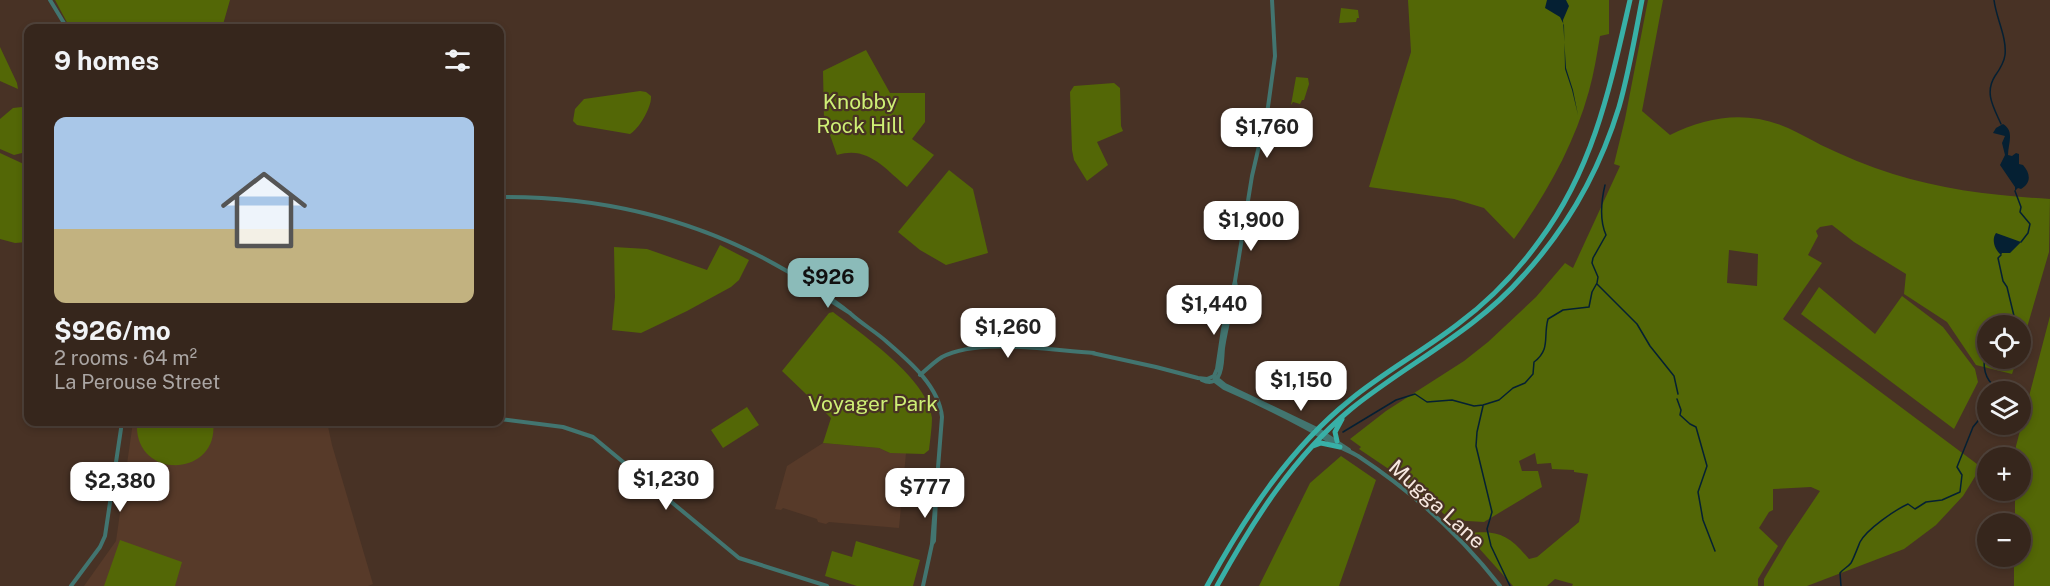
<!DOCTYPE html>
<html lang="en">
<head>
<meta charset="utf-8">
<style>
	body { margin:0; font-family:"Public Sans",sans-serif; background:#413229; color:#f1f3f6; height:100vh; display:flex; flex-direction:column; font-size:22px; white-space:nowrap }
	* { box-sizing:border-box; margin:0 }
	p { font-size:20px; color:#aaa5a3 }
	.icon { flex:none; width:33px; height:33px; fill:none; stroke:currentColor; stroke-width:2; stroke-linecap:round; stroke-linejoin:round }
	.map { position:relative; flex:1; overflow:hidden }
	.drawer { position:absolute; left:24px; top:24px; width:480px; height:402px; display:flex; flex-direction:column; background:#36261c; border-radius:12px; box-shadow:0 3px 9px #0003,0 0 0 2px #50433b }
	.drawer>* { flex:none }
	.buttons { position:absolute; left:1977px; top:315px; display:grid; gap:12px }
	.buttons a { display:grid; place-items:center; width:54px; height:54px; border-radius:50%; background:#36261c; box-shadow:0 3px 9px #0003,0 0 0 2px #50433b; font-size:30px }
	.price { position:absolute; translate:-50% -51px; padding:0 14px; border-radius:12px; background:#fff; color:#222; font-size:20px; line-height:39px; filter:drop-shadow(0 2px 3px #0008) }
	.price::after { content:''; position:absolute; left:50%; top:36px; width:18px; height:14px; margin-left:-9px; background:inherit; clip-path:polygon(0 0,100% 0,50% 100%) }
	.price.on { background:#8bbbb9; color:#111 }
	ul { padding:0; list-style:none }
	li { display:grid; align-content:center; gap:12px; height:318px; padding:0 30px }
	li span { display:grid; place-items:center; height:186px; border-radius:12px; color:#555 }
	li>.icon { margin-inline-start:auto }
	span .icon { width:108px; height:108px; fill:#fffc; stroke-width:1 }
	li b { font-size:26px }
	h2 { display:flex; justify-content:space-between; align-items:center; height:72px; padding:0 30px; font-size:26px }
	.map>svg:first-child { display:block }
</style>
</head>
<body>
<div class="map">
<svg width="2050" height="586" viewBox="0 0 2050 586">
	<rect width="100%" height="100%" fill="#483225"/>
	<!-- built -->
	<path fill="#573a29" d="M 133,422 L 327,422 L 332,445 L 373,584 L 368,586 L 84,586 L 116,541 Z
		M 823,443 L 879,448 L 890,453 L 906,453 L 899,528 L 829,522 L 826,524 L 818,522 L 817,519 L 783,508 L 781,510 L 775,509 L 787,466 Z"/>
	<!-- green -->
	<path fill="#536706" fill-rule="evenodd" d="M 55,0 L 230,0 L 222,28 L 70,28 Z
		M 1408,0 L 1609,0 L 1609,34 L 1600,36 C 1597,54 1594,73 1589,91 C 1574,145 1547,193 1514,239 L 1484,208 L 1454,199 L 1369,187 L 1411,52 Z
		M 1648,0 L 1663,0 L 1642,111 L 1670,135 C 1708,116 1748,110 1788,128 C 1799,133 1810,139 1821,145 C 1844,156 1868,166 1893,174 C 1944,190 1997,196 2050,199 L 2049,252 L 2021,348 L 2020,326 L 1988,326 L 1988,358 L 2017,359 L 2012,374 L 1976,365 L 1947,322 L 1904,294 L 1906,274 L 1854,242 L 1832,225 L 1820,227 L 1816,231 L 1818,236 L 1808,255 L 1822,263 L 1783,319 L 1981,467 L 1963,496 L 1936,525 L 1904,549 L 1807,586 L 1764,586 L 1764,579 L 1787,540 L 1820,491 L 1811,487 L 1773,489 L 1773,510 L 1769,512 L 1759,528 L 1778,546 L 1758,579 L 1758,586 L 1572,586 L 1573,584 L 1555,579 L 1547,586 L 1513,586 L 1468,536 L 1468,533 C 1499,530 1509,535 1529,559 L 1537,557 L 1579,522 L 1588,474 L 1574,472 L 1574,470 L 1552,469 L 1551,463 L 1537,464 L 1535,453 L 1519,461 L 1522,471 L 1538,471 L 1542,487 L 1484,522 L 1451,520 L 1399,476 L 1359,449 L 1361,447 L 1350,439 L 1386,411 L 1464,361 L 1488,342 L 1536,297 L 1565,263 L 1573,268 L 1620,166 L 1614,164 L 1625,119 ZM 1729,250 L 1758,254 L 1757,286 L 1727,283 Z
		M 1341,8 L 1358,10 L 1359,18 L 1357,18 L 1356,22 L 1339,23 Z
		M 0,47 L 17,83 L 18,89 L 0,81 Z
		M 866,50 L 890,93 L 925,93 L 925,122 L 912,139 L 934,155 L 907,187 C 885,169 868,145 837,155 L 824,118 L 823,71 Z
		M 1296,77 L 1308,78 L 1309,84 L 1304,100 L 1302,100 L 1300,104 L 1293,102 L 1291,105 Z
		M 1114,83 L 1120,88 L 1121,126 L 1123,131 L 1097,142 L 1108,165 L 1087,181 L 1074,160 L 1072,150 L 1070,92 L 1074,86 Z
		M 640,91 L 646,92 L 651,96 C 652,107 639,129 630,134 L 577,125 L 573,121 L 575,109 L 584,99 Z
		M 22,107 L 25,148 L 22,153 L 14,155 L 0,149 L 0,119 L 13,108 Z
		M 0,153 L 28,166 L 28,242 L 27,242 L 15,243 L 0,239 Z
		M 949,170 L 973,189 L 988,253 L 946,265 L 920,250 L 898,232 Z
		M 720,245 L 749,260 L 739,280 L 731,287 L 687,311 L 641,333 L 612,330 L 615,297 L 614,247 L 647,249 L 707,270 Z
		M 1819,287 L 1875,334 L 1902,296 L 1943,327 L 1975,369 L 1978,382 L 1954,429 L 1801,314 Z
		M 833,312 C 862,334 929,380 932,418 C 932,428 930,440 929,450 L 924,454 L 890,453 L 879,448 L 823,443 L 831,418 L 782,371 L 829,313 Z
		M 2050,316 L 2050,586 L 2014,586 L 2014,557 L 2020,556 L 2020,524 L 2015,523 L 2015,491 L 2020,490 L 2020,458 L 2016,457 L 2016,446 Z
		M 747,407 L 759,425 L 723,448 L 711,430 Z
		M 137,422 L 213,422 C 220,478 133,481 137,422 Z
		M 1341,456 L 1376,480 L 1339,586 L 1259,586 L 1310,483 Z
		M 120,540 L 182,562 L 175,586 L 104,586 Z
		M 856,541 L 920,560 L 913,586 L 857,586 L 825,576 L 832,551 L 852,557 Z"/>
	<!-- water -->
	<path fill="#052033" d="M 1547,0 L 1566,0 L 1569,6 L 1563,20 L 1566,68 L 1573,90 L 1578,115 L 1572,90 L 1565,69 L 1564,25 L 1560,17 L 1545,8 Z
		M 2003,124 C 2015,131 2008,144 2008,155 L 2012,156 L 2016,153 L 2019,154 L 2019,164 L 2023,165 C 2031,174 2031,183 2021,189 L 2018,188 L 2015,191 L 2015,187 L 2000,165 L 2005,155 L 2002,143 L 2005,136 L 1993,133 L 1996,128 Z
		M 1996,233 L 2021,242 L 2010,253 L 2002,253 L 2001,255 C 1995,250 1991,240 1996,233 Z"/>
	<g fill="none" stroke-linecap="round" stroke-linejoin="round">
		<!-- stream -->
		<path stroke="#052033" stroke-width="1.5" d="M 1994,0 C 1996,18 2007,37 2005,55 C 2004,63 2000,69 1995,76 C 1984,93 1994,108 2001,124
			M 112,24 L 113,28
			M 2015,191 L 2021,207 L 2020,212 L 2030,224 L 2028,233 L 2021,242
			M 2001,255 L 1998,258 L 2003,281 L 2007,287 L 2014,316 L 2005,326
			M 1597,284 L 1637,324 L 1650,346 L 1674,376 L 1678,394
			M 1988,348 C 1982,360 1983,375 1992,384 L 1992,392
			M 1677,399 L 1681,410 L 1680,415 L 1690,424 L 1696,427 L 1707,466 L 1698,492 L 1703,520 L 1715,551
			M 1483,406 L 1477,432 L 1476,446 L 1492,512 L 1487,529 L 1491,546 L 1510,586
			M 1343,432 L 1396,400 L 1415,394 L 1427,402 L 1452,400 L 1474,406 L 1483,405 L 1499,400 L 1513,388 L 1525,383 L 1533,374 L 1534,362 C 1551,349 1543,337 1548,319 L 1563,310 L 1589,307 L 1592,292 L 1597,283 L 1598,277 L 1592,263 L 1593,258 L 1606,235 C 1599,219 1601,202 1605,185
			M 1841,586 L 1840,573 C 1843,569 1848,567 1851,563 C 1853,560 1858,547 1860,542 C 1867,529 1895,510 1908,504 L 1915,509 L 1926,502 L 1942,500 L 1960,492 L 1962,475 L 1957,467 L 1973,427 L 1982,416 L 1981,411 L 1986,405 L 1988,400"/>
		<!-- tertiary -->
		<path stroke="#427570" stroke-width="4" d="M 50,0 L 67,28
			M 500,197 C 614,196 718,224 814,288 C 827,296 839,304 851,314 C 862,324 876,332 887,342 C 909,361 939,386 942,417 L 932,544
			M 817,290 L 820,294 L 850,313
			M 1092,353 L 1156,367 L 1198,378 L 1207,379 L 1214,376 L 1225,385 L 1317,429 L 1349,450
			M 920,375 C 927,369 934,362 942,357 C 979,337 1053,351 1094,353
			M 1214,376 L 1217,369 L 1223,329 L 1235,281 L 1252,176 L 1268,107 L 1275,56 L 1272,0
			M 1214,376 L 1216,382 L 1224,388 C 1263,405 1301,424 1338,446 C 1345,450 1352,452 1358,456 C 1411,491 1461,536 1500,586
			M 1202,380 C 1208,383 1214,383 1218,377 C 1223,369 1222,357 1223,348 C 1226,327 1232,307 1236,287 L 1235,281
			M 500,419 L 563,427 L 593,437 L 739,558 L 827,586
			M 71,586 L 100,547 L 105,536 L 122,422
			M 923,586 L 932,544 L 934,541 L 936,499"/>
		<!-- primary -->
		<path stroke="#38b0a7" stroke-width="5" d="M 1337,441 L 1335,432 L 1342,419
			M 1313,446 L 1321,443 L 1340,447
			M 1207,586 C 1245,517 1288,450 1350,400 C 1384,372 1423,351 1458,324 C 1489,301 1517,272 1540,240 C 1594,167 1610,87 1630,0
			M 1217,586 C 1253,521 1293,457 1351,409 C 1408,363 1474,332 1523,276 C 1567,228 1600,169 1619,107 C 1629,72 1635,36 1642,0"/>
	</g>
	<g text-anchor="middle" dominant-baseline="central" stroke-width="4.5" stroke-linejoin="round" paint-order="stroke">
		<!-- park labels -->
		<g font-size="21" fill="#ceef75" stroke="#483225">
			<text x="860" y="101">Knobby<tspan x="860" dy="24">Rock Hill</tspan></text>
			<text x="873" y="403">Voyager Park</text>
		</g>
		<!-- street labels -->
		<g font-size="21" fill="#f7e8e0" stroke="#483225">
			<text transform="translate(1437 504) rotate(42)">Mugga Lane</text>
		</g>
	</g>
</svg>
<div class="buttons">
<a><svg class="icon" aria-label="locate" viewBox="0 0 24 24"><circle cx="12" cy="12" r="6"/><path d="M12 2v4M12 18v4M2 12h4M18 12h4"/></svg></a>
<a><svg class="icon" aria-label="layers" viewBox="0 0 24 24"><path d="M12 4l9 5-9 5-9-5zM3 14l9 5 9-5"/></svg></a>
<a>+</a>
<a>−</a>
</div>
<b class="price" style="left:1267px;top:159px">$1,760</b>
<b class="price" style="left:1251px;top:252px">$1,900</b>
<b class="price on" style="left:828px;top:309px">$926</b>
<b class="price" style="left:1214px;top:336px">$1,440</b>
<b class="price" style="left:1008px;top:359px">$1,260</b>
<b class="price" style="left:1301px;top:412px">$1,150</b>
<b class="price" style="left:666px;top:511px">$1,230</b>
<b class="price" style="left:120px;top:513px">$2,380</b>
<b class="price" style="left:925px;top:519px">$777</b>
<section class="drawer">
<h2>9 homes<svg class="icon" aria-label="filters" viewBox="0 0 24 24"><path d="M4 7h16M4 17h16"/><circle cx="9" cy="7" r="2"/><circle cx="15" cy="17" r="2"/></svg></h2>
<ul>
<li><span style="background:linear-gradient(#a9c7e8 60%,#c2b280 0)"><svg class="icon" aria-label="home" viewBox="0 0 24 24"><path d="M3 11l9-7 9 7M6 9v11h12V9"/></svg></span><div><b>$926/mo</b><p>2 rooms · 64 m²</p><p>La Perouse Street</p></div></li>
</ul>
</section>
</div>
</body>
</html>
